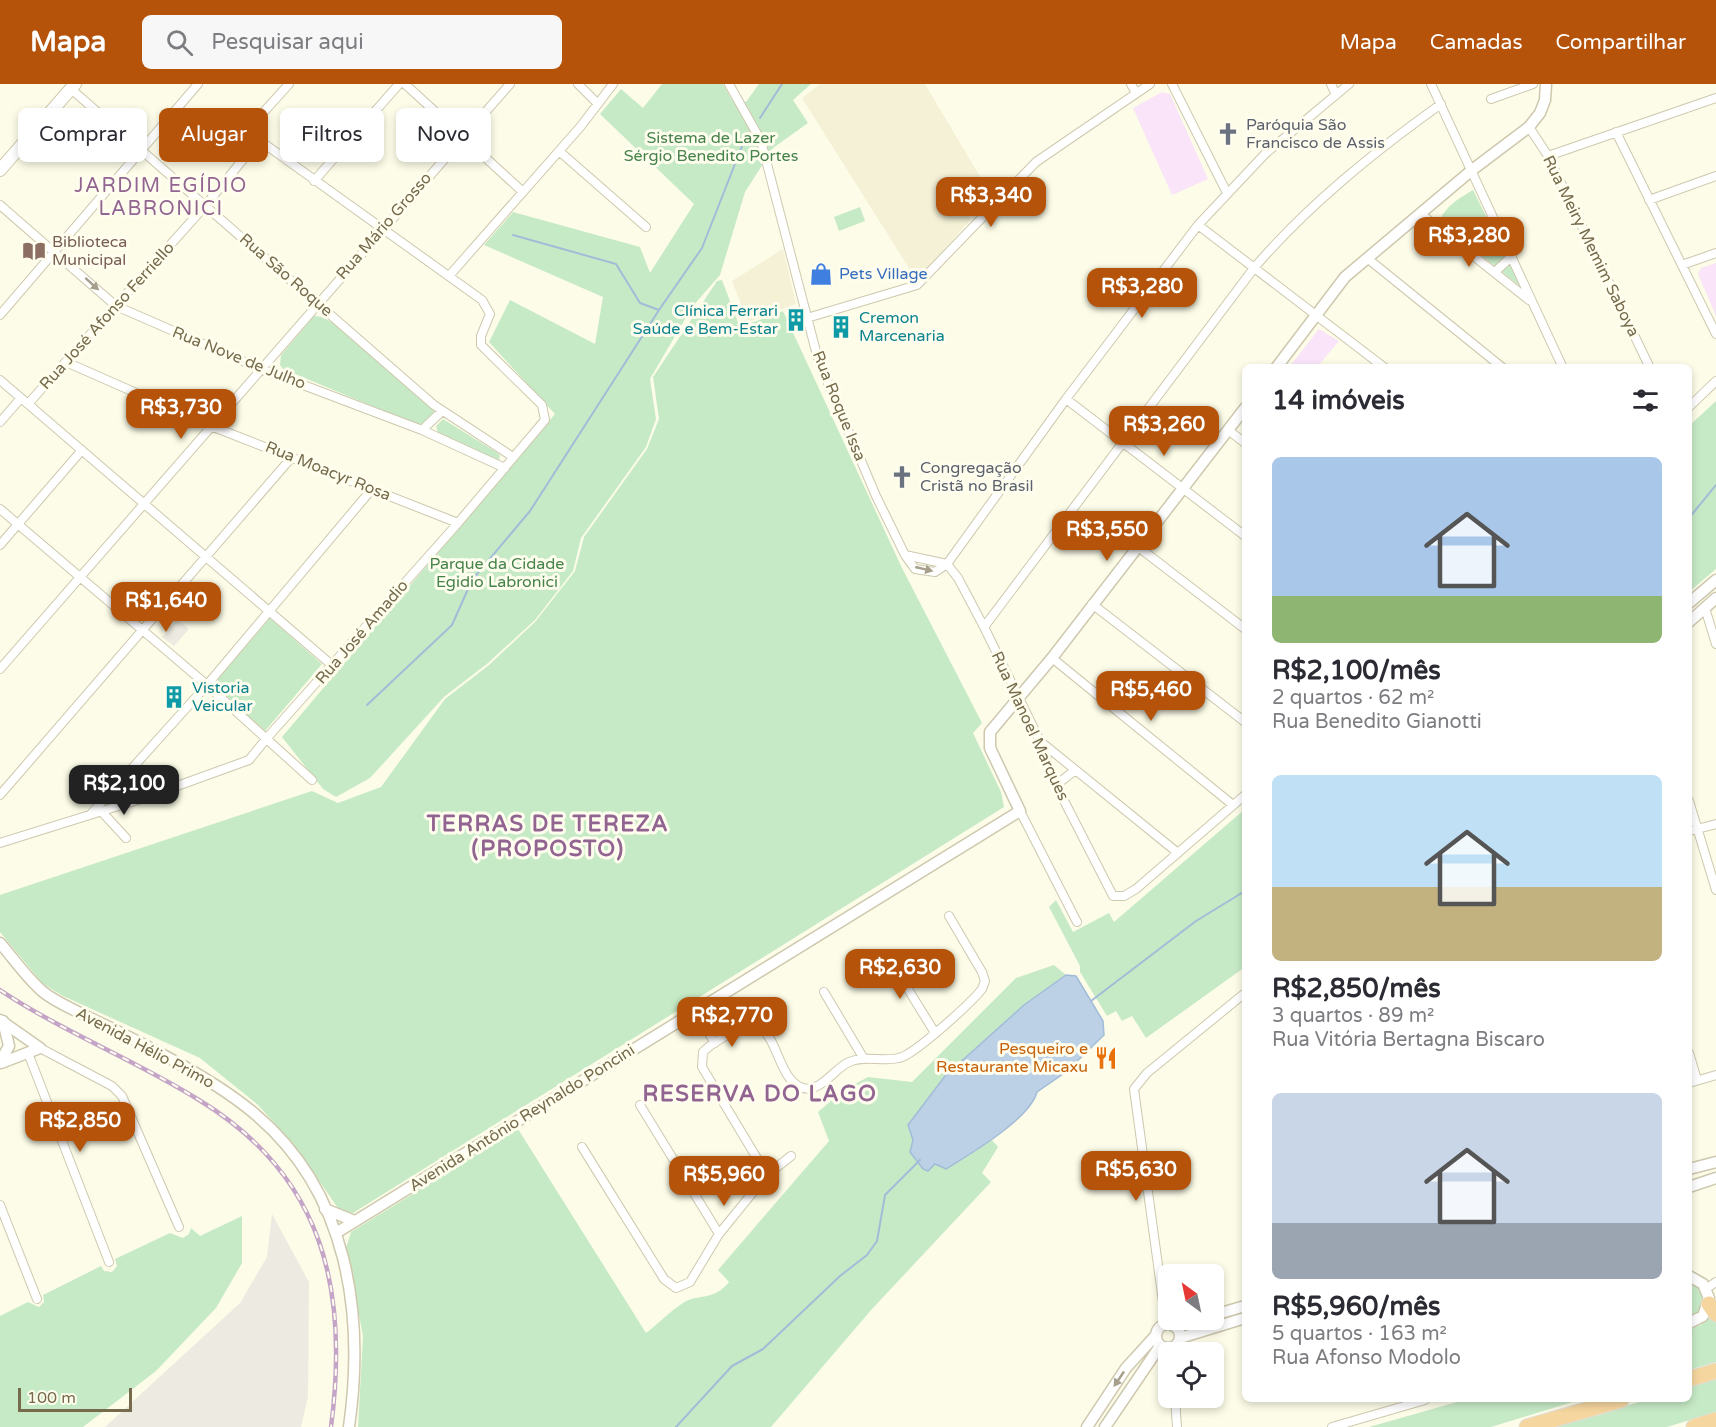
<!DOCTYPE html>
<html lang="pt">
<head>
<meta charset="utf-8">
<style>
	body { margin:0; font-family:"Varela Round",sans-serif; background:#f7f7f7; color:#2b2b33; height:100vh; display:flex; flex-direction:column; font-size:22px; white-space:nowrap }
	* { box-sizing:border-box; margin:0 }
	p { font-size:20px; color:#7c7c81 }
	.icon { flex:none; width:33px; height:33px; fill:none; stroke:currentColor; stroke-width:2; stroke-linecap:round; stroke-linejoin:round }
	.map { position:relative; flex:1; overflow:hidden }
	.side { position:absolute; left:1242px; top:280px; width:450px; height:1038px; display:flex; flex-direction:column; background:#fff; border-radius:9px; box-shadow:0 3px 9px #0003 }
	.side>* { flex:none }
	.guide { position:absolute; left:18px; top:24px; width:570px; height:54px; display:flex; gap:12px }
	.needle { width:39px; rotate:327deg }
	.controls { position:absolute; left:1158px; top:1180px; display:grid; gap:12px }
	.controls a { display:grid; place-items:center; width:66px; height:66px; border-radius:9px; background:#fff; box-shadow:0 3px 9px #0003; font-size:30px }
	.scale { position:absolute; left:18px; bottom:15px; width:114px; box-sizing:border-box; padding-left:6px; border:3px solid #766b4c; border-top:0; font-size:16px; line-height:21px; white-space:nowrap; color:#766b4c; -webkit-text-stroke:4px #fffeee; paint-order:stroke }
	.price { position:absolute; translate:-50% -51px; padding:0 14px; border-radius:12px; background:#b45309; color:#fff; font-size:20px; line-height:39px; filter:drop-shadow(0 2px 3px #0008) }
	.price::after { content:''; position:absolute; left:50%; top:36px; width:18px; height:14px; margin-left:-9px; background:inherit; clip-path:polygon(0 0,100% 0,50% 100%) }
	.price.active { background:#222; color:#fff }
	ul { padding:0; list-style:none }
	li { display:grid; align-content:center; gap:12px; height:318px; padding:0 30px }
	li span { display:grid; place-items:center; height:186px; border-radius:9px; color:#555 }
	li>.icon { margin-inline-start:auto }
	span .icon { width:108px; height:108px; fill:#fffc; stroke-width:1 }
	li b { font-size:26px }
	h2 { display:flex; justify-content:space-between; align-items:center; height:72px; padding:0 30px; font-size:26px }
	.tag { padding:0 21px; border-radius:9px; background:#fff; box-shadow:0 3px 9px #0003; font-size:21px; line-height:54px }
	.tag.active { background:#b45309; color:#fff }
	header { display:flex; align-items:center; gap:36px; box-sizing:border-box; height:84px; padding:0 30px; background:#b45309; color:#fff }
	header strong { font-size:28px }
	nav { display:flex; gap:33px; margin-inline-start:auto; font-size:21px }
	.search { width:420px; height:54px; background:#f7f7f7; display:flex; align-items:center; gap:15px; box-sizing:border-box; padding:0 21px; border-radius:9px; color:#7c7c81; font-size:22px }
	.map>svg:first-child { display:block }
</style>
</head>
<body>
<header>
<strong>Mapa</strong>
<div class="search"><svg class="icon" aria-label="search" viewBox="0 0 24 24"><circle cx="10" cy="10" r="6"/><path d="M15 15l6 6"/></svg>Pesquisar aqui</div>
<nav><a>Mapa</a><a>Camadas</a><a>Compartilhar</a></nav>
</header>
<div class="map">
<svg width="1716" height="1343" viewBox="0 0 1716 1343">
	<rect width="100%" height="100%" fill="#fcfce8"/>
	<!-- residential -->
	<path fill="#f4f1d6" d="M 820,0 L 925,0 L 991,111 L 990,114 L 984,112 L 967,130 L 971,135 L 917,197 L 802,14 Z
		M 783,165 L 796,220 L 748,238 L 732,197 Z"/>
	<!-- industrial -->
	<path fill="#edebe1" d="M 177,535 L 189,545 L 174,562 L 162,553 Z
		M 272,1130 L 309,1198 L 308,1313 L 301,1343 L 105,1343 L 240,1219 L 267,1173 Z"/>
	<!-- education -->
	<path fill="#f9e4f9" d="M 1162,8 L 1170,10 L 1208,95 L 1172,111 L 1133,24 Z
		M 1716,179 L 1716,232 L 1698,190 L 1701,184 Z
		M 1319,245 L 1339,257 L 1317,283 L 1292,283 L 1290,282 Z"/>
	<!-- green -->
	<path fill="#c7eac6" d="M 662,0 L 723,0 L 732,16 L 746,18 L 759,0 L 811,0 L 793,16 L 808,39 L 773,64 L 745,108 L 720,191 L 692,223 L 650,295 L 656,335 L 646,363 L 581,454 L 573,487 L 535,536 L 488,579 L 444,613 L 370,694 L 336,713 L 323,705 L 282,653 L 555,330 L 489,258 L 510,216 L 595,260 L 603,213 L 484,161 L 513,128 L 640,163 L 650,189 L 694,120 L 600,30 L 621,5 L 643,24 Z
		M 1473,106 L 1522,204 L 1439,137 C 1447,121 1458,115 1473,106 Z
		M 860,123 L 865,137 L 839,147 L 834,133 Z
		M 722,196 L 739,241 L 743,242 L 783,227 L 902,484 L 982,639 L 973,649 L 1001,708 L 1004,723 L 353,1129 L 340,1127 L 292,1058 L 257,1020 L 200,974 L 63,912 L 42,899 L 0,848 L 0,811 L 312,707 L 338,719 L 381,703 L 445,615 L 489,581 L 535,538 L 575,487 L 584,453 L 647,365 L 659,335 L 653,293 L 717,197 Z
		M 314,232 C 338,230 416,309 436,329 L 420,342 L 283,285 L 280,281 L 281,271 Z
		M 1716,317 L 1716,485 L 1689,508 L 1689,342 Z
		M 443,335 L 496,368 L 500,371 L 499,378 L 438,349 L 436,342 Z
		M 270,534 L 322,580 L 265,647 L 213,600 Z
		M 131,690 L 140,712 L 99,725 Z
		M 1245,725 L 1245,883 L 1146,954 L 1132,932 L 1122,937 L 1116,927 L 1107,932 L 1080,888 L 1080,882 L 1049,823 L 1056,816 L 1073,848 L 1109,829 L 1114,838 Z
		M 1054,881 L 1066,891 L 1024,921 L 945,992 L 908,1041 C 911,1059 930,1077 946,1085 L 992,1056 L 998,1063 L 982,1089 L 991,1098 L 872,1225 L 771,1343 L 358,1343 L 363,1252 L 346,1164 L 351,1148 L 518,1045 L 646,1249 C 658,1240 670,1227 683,1219 C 698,1209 713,1218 729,1198 L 718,1186 L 829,1057 L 818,1028 L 844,1006 L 868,993 L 912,998 L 1016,894 Z
		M 242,1132 L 242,1179 L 216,1224 L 156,1287 L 83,1343 L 0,1343 L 0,1232 L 28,1218 L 39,1223 L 44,1218 L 43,1211 L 101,1182 L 104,1187 L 112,1188 L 117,1182 L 115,1175 L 170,1149 L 183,1154 L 189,1150 L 191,1144 L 200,1152 Z
		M 1689,1195 L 1704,1204 L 1704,1224 L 1689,1236 Z
		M 1709,1228 L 1716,1235 L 1716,1278 L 1689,1286 L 1689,1244 L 1701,1241 Z
		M 1716,1294 L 1716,1328 L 1667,1343 L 1553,1343 L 1646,1316 L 1689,1316 L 1689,1303 Z
		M 1464,1316 L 1579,1316 L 1491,1343 L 1369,1343 Z"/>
	<!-- water -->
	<path fill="#bcd0e6" stroke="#a2bcd8" stroke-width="1.5" d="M 1066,891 L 1076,892 L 1103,937 L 1104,951 L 1066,988 L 1037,1008 C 1030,1035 970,1070 946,1085 L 935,1080 L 928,1087 L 923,1085 L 910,1068 L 913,1056 L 908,1041 L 945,992 L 1024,921 Z"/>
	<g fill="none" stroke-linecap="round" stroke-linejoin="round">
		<!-- stream -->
		<path stroke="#a2bcd8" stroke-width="2" d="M 760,34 L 782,0
			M 513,151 L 616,180 L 640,219 L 659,226
			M 1689,434 L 1716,401
			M 367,621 L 452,541 L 472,496 L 530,427 L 659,226 L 702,164 L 744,57
			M 1091,917 L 1196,837 L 1245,807
			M 676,1343 L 732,1282 L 763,1265 L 840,1192 L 867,1171 L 877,1157 L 885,1111 L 920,1076"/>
		<!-- minor casing -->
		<g stroke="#cec8ae" stroke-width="10">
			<path id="minor" d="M 405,0 L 523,108
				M 578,0 L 598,20
				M 729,0 L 761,57 L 818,275 L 876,412 L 905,471
				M 1131,0 L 1136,9
				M 1172,0 L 1227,109
				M 1331,0 L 1336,11
				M 1431,0 L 1563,284
				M 71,5 L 434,321 L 513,373
				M 1491,15 L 1533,0
				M 1529,43 L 1548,72 L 1650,284
				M 1616,48 L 1716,250
				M 559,67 L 646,143
				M 1548,72 L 1716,14
				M 314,97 L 399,0
				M 1649,116 L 1716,92
				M 0,121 L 116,222 L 261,285 L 422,346 L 505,384
				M 1422,131 L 1529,216
				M 1198,141 L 1385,284
				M 1367,174 L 1503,284
				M 1682,181 L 1716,169
				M 1496,187 L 1512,172
				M 449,192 L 581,42 L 613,0
				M 0,231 L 198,0
				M 807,234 L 917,201 L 1036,78 L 1150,0
				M 66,278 L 211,342 L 458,439
				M 0,296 L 333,582
				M 1066,315 L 1245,452
				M 28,320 L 205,122 L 245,73 L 252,41 L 289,0
				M 1689,323 L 1716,297
				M 0,338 L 21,314
				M 422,346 L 442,327
				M 1228,346 L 1245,359
				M 0,425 L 207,601 L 312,696
				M 0,461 L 82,366
				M 1137,462 L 1245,545
				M 947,480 L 905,471 L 915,485 L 935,488 L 947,480 L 1066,315 L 1198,141 L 1265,70 L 1349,0
				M 947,480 L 958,494 L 984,543 L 1040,657 L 1056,701 L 1113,812 L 1124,812 L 1136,805 L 1245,711
				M 1092,520 L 1245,638
				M 1705,524 L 1716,560
				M 984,543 L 1254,184 C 1308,121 1374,68 1441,20
				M 1052,574 L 1233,721
				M 0,585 L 510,0
				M 1041,658 L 1178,769
				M 132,685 L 144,714
				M 1056,701 L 1074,687
				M 0,711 L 292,373
				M 1689,717 L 1716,806
				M 1020,727 L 1077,838
				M 102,728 L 126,754
				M 90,731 L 207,601 L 372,405
				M 1689,747 L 1716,740
				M 0,759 L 144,714 L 249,676 L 266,655 L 458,439 L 545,336 L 542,321 L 481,261 L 481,252 L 490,230 L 482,216 L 266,61 L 249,56
				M 887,871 L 935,949
				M 824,908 L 864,975
				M 713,916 L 732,948
				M 695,927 L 715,959
				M 40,964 L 112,1002 L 122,1012 L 179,1143
				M 28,969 L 109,1178
				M 1689,969 L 1697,996
				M 1689,999 L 1716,991
				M 640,1021 L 719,1150
				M 582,1063 L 664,1195 L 676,1204 L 690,1198 L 719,1150 L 767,1091 L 791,1072
				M 767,1091 L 702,983 L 703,968 C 710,960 721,955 729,950 C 781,917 770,994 803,1004 C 820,1009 835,984 849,978 C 865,971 882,978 899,974 C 914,971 971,919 982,905 L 985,897 L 982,888 L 949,832
				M 0,1121 L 37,1215
				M 1707,1204 L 1716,1198
				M 1166,1240 L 1134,1005 L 1147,989 L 1245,909
				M 1171,1264 L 1171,1269
				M 1175,1314 L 1177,1343
				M 1332,1343 L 1425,1316"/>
		</g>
		<!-- tertiary casing -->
		<g stroke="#cec8ae" stroke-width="13">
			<path id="tertiary" d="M 1276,284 L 1345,193 L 1472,86 L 1529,43 L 1540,29 L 1545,16 L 1546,0
				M 1689,519 L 1716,496
				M 1689,538 L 1716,514
				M 0,859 C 14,875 26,893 42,907 C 55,918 71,924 86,932 C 113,945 140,958 167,973 C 197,989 229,1008 255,1030 C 348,1108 365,1230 349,1343
				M 0,936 L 40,964
				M 0,978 L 9,962 L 3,937
				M 1,979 L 40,964
				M 1689,1085 L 1716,1078
				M 1689,1103 L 1716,1094
				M 325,1125 L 352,1136
				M 336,1149 L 1020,727 L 990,664 L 990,648 L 1052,574 L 1245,324
				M 1689,1192 L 1703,1200 L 1709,1214 L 1703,1232 L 1689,1239
				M 1214,1231 L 1245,1222
				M1156 1252a12 12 0 1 1 24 0a12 12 0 1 1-24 0Z
				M 1173,1242 L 1196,1236
				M 1180,1254 L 1245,1234
				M 1087,1343 L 1126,1284 L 1156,1251
				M 1105,1343 L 1160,1262"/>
		</g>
		<!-- secondary casing -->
		<g stroke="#cfc8a9" stroke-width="14">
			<path id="secondary" d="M 0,86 L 75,0"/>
		</g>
		<!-- motorway casing -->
		<g stroke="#e1ded8" stroke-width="17">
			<path id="motorway" d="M 1709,1220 L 1716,1230
				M 1689,1295 L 1716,1287
				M 1527,1343 L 1621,1316
				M 1694,1343 L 1716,1336"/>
		</g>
		<!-- minor -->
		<use href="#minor" stroke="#fff" stroke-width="8"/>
		<!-- tertiary -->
		<use href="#tertiary" stroke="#fff" stroke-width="10"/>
		<!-- secondary -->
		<use href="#secondary" stroke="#fff" stroke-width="12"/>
		<!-- motorway -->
		<use href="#motorway" stroke="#f5d69f" stroke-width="15"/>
		<!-- rail casing -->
		<g stroke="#c4a5c7" stroke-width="4.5">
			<path id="rail" d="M 0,906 C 63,948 135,976 199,1016 C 324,1092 349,1206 331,1343"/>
		</g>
		<!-- rail -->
		<use href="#rail" stroke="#fffeee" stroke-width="2" stroke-dasharray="7" stroke-linecap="butt"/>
	</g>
	<!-- one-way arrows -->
	<defs><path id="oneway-solid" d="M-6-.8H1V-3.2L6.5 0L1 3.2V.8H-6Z" transform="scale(1.5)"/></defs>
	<g fill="#a69f8b">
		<use href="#oneway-solid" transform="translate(92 200) rotate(42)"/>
		<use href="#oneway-solid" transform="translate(924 485) rotate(13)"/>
		<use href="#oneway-solid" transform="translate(1119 1295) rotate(124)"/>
	</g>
	<!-- icons -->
	<defs>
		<g id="church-bare" transform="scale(1.8)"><path d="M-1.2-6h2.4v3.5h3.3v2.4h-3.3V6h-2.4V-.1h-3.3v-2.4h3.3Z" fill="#6b7280" stroke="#fffeee" stroke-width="2.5" paint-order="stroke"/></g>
		<g id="library-bare" transform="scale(1.8)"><path d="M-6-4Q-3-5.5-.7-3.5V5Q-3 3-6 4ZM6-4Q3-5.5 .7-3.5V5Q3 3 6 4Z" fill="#8d6e63" stroke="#fffeee" stroke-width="2.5" paint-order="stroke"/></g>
		<g id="shop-bare" transform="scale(1.8)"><path d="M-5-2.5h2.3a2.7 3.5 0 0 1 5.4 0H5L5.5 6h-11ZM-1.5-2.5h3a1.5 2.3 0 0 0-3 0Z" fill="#3f7fe0" stroke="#fffeee" stroke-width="2.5" paint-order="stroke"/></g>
		<g id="building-bare" transform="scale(1.8)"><path d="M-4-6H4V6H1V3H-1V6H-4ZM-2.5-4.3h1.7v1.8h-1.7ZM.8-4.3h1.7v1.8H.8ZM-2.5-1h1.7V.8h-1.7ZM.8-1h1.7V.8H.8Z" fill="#0f9aa8" stroke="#fffeee" stroke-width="2.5" paint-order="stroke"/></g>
		<g id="restaurant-bare" transform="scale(1.8)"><path d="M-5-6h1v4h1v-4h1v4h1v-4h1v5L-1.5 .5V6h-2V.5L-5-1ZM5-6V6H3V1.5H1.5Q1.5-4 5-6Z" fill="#e8710a" stroke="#fffeee" stroke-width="2.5" paint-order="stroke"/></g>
	</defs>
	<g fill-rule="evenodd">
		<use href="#church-bare" x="1228" y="50"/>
		<use href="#library-bare" x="34" y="167"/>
		<use href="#shop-bare" x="821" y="190"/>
		<use href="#building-bare" x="796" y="236"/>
		<use href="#building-bare" x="841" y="243"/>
		<use href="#church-bare" x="902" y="393"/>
		<use href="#building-bare" x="174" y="613"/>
		<use href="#restaurant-bare" x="1106" y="974"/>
	</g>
	<g text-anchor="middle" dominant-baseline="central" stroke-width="6" stroke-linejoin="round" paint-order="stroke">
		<!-- worship labels -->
		<g font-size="16" fill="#5b616d" stroke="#fffeee" text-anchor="start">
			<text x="1246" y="41">Paróquia São<tspan x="1246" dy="18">Francisco de Assis</tspan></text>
			<text x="920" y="384">Congregação<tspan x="920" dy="18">Cristã no Brasil</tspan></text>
		</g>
		<!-- park labels -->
		<g font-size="16" fill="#46824b" stroke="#fffeee">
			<text x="711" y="54">Sistema de Lazer<tspan x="711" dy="18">Sérgio Benedito Portes</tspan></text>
			<text x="497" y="480">Parque da Cidade<tspan x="497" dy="18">Egidio Labronici</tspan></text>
		</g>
		<!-- street labels -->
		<g font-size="16" fill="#766b4c" stroke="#fffeee">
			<text transform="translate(384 142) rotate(-49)">Rua Mário Grosso</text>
			<text transform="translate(1591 162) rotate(64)">Rua Meiry Memim Saboya</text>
			<text transform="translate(286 191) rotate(41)">Rua São Roque</text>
			<text transform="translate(107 232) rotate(-48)">Rua José Afonso Ferriello</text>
			<text transform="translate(239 274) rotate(22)">Rua Nove de Julho</text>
			<text transform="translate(839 322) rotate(68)">Rua Roque Issa</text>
			<text transform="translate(328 387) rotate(22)">Rua Moacyr Rosa</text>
			<text transform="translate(362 548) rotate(-49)">Rua José Amadio</text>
			<text transform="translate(1030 642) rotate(65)">Rua Manoel Marques</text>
			<text transform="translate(145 964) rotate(28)">Avenida Hélio Primo</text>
			<text transform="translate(522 1034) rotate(-32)">Avenida Antônio Reynaldo Poncini</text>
		</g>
		<!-- education labels -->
		<g font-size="16" fill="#785e54" stroke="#fffeee" text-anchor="start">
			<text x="52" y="158">Biblioteca<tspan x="52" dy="18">Municipal</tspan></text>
		</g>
		<!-- shop labels -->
		<g font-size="16" fill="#366cbe" stroke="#fffeee" text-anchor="start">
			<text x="839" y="190">Pets Village</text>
		</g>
		<!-- culture labels -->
		<g font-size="16" fill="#0d838f" stroke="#fffeee" text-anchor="start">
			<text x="778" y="227" text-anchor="end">Clínica Ferrari<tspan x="778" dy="18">Saúde e Bem-Estar</tspan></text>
			<text x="859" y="234">Cremon<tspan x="859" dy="18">Marcenaria</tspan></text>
			<text x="192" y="604">Vistoria<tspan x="192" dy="18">Veicular</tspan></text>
		</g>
		<!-- food labels -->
		<g font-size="16" fill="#c56008" stroke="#fffeee" text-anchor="end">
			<text x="1088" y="965">Pesqueiro e<tspan x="1088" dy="18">Restaurante Micaxu</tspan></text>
		</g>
		<!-- quarter labels -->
		<g font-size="20" letter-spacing="1.5" fill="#926491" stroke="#fffeee">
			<text x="161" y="102">JARDIM EGÍDIO<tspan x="161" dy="23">LABRONICI</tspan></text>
		</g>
		<!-- district labels -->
		<g font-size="22" font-weight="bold" letter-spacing="1.5" fill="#926491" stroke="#fffeee">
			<text x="548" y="740">TERRAS DE TEREZA<tspan x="548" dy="25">(PROPOSTO)</tspan></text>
			<text x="760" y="1010">RESERVA DO LAGO</text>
		</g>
	</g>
</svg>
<div class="controls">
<a><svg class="needle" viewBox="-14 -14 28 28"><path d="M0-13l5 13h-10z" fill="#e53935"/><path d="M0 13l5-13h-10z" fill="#7c7c81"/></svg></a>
<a><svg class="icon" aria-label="locate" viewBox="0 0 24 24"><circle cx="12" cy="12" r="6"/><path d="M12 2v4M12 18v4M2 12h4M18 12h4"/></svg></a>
</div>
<div class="scale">100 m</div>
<b class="price" style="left:991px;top:144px">R$3,340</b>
<b class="price" style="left:1469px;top:184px">R$3,280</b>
<b class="price" style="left:1142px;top:235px">R$3,280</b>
<b class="price" style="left:181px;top:356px">R$3,730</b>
<b class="price" style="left:1164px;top:373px">R$3,260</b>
<b class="price" style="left:1107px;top:478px">R$3,550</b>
<b class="price" style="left:166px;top:549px">R$1,640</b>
<b class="price" style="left:1151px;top:638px">R$5,460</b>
<b class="price active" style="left:124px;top:732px">R$2,100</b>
<b class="price" style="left:900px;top:916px">R$2,630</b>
<b class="price" style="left:732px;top:964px">R$2,770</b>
<b class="price" style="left:80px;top:1069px">R$2,850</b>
<b class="price" style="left:1136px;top:1118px">R$5,630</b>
<b class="price" style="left:724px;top:1123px">R$5,960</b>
<div class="guide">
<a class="tag">Comprar</a>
<a class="tag active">Alugar</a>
<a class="tag">Filtros</a>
<a class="tag">Novo</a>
</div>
<section class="side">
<h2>14 imóveis<svg class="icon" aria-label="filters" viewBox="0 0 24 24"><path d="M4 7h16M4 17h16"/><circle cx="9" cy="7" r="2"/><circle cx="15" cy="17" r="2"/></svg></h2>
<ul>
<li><span style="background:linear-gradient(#a9c7e8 75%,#8fb573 0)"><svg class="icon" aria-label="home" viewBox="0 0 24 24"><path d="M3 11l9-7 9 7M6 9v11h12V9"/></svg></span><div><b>R$2,100/mês</b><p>2 quartos · 62 m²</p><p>Rua Benedito Gianotti</p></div></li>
<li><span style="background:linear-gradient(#bfe0f5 60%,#c2b280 0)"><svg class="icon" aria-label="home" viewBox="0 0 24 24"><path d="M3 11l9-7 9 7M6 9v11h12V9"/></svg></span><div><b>R$2,850/mês</b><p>3 quartos · 89 m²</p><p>Rua Vitória Bertagna Biscaro</p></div></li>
<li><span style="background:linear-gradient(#c9d6e8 70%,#9aa5b1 0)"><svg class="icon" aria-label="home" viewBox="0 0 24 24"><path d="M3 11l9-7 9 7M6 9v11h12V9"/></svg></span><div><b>R$5,960/mês</b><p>5 quartos · 163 m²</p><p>Rua Afonso Modolo</p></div></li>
</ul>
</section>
</div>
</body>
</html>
